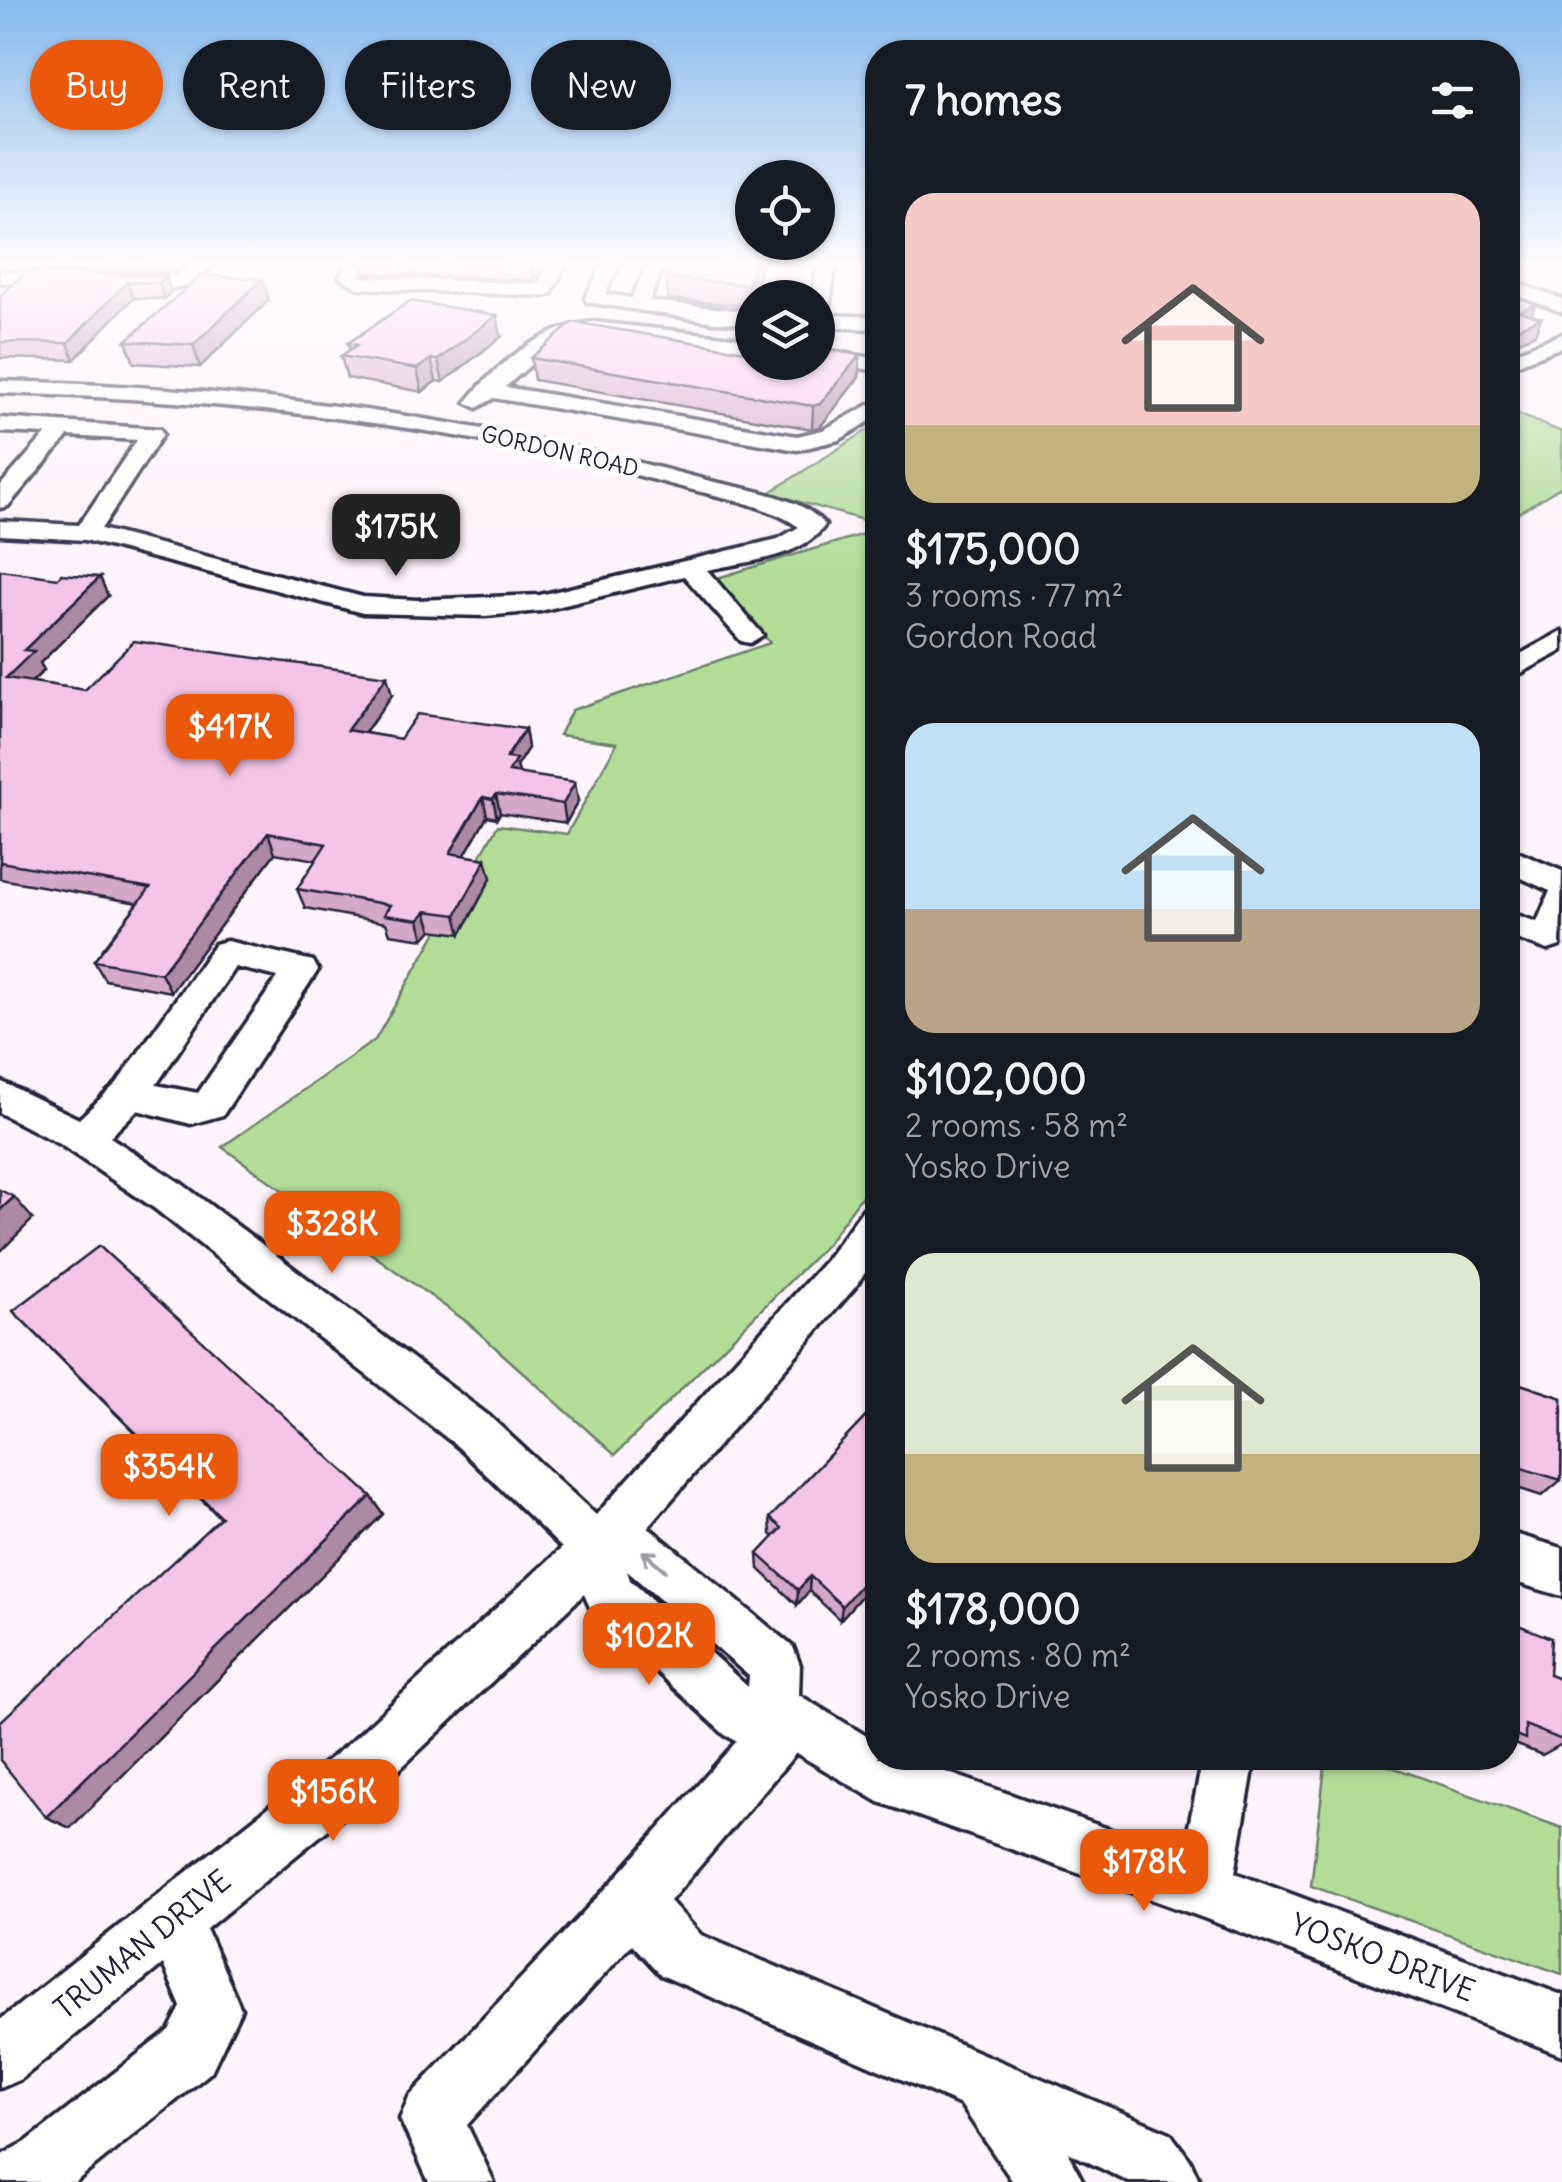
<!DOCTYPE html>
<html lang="en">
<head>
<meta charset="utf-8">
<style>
	body { margin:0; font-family:Delius,sans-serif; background:#242831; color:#f1f3f6; height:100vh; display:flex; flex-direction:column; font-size:38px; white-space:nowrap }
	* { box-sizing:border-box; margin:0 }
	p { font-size:32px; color:#9ea1a6 }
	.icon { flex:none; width:55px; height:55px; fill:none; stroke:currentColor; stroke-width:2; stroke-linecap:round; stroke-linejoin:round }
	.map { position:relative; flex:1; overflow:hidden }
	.details { position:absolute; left:865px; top:40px; width:655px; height:1730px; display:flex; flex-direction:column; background:#171b24; border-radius:40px; box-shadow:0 2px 8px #0004 }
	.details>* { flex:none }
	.guide { position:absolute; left:30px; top:40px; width:685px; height:90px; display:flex; gap:20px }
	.buttons { position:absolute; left:735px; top:160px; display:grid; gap:20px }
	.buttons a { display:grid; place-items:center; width:100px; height:100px; border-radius:50%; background:#171b24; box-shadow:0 2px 8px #0004; font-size:50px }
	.price { position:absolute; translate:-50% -85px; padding:0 22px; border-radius:20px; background:#ea580c; color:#fff; font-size:32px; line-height:65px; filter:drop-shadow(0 2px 5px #0008) }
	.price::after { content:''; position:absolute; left:50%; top:60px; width:30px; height:22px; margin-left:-15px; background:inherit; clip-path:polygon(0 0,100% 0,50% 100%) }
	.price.selected { background:#222; color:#fff }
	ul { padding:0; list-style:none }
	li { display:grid; align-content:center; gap:20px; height:530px; padding:0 40px }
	li span { display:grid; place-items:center; height:310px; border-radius:30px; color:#555 }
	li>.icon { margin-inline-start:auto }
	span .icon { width:180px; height:180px; fill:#fffc; stroke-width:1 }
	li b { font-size:42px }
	h2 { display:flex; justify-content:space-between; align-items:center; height:120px; padding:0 40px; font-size:42px }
	.chip { padding:0 35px; border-radius:45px; background:#171b24; box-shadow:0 2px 8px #0004; font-size:35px; line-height:90px }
	.chip.selected { background:#ea580c; color:#fff }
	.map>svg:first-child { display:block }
</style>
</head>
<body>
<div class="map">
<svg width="1562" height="2182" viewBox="0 0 1562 2182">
	<rect width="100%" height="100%" fill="#fdf3fa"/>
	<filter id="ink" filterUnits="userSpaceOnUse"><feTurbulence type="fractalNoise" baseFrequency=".01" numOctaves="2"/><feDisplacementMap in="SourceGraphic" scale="20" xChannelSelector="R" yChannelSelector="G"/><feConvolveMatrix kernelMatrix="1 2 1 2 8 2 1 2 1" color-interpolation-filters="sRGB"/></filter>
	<g filter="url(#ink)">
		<!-- green -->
		<path fill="#b3dc99" stroke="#6a7f6a" stroke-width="2.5" d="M 1508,410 L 1562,432 L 1562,486 L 1508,519 Z
			M 877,424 L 877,524 L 769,493 Z
			M 877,530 L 877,1175 L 826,1245 L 615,1455 L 467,1322 L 222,1147 L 375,1040 L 498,825 L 567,834 L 617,743 L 559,735 L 572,710 L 770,643 L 714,579 Z
			M 1326,1758 L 1367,1758 L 1562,1828 L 1562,1974 L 1311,1886 Z"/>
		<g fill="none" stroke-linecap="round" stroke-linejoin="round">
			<!-- minor casing -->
			<g stroke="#22223b" stroke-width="7">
				<path id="minor" d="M 194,264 L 214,264 L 194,284 L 174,288 L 0,283 L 0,271 L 174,276 Z
					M 348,264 L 366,264 L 359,275 L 362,277 L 538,284 L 548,264 L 566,264 L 551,294 L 544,296 L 358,288 L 339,277 Z
					M 602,264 L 620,264 L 605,294 L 632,298 L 647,264 L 665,264 L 649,301 L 752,312 L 752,324 L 714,322 L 587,302 L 585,298 Z
					M 818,264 L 836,264 L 828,315 L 878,317 L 878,329 L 818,327 L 818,298 L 812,298 Z
					M 1508,280 L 1562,299 L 1562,312 L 1508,292 Z
					M 593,322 L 752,339 L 752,351 L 578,335 L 551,347 L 505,387 L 797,436 L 823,430 L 878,400 L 878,416 L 839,440 L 797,450 L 494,398 L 477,408 L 466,402 C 498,363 542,327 593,322 Z
					M 1562,334 L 1562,347 L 1508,368 L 1508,355 Z
					M 818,349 L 878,359 L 878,371 L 818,361 Z
					M 0,381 C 243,387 472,416 706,480 C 742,489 801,495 825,525 C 801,559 746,561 707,570 L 763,635 L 750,643 L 741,641 L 684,576 L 540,611 L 485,616 L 363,613 L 85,540 L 0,535 L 0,521 L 79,525 L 137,440 L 68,436 L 8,506 L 0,508 L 0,486 L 46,434 L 0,432 L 0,418 L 160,429 L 163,434 L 101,529 L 363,597 L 417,600 L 540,595 L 778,539 L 799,527 C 763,502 712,496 670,484 C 451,423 227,400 0,393 Z
					M 1562,631 L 1562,651 L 1508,680 L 1508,661 Z
					M 1508,848 L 1562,871 L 1560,946 L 1548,950 L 1508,936 L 1508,912 L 1537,922 L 1550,891 L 1508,872 Z
					M 227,941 L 313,961 L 318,970 L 223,1115 L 191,1124 L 137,1110 L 110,1137 L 182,1184 L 489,1416 L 596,1515 L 826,1260 L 864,1208 L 878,1203 L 878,1254 L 856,1286 L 648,1527 L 793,1647 L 800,1665 L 799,1695 L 878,1743 L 878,1758 L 906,1758 L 1183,1855 L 1203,1758 L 1255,1758 L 1235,1873 L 1562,1995 L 1562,2055 L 1204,1918 L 879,1802 L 796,1753 L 670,1901 L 701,1935 L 1170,2133 L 1190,2160 L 1200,2182 L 1129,2182 L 1068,2152 L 1083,2182 L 1013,2182 L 961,2105 L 661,1975 L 632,1944 L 467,2125 L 494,2182 L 429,2182 L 400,2119 L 409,2097 L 612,1882 L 737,1741 L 725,1735 L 592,1612 L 584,1594 L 385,1783 L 206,1929 L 241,2009 L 211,2072 L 75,2182 L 0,2182 L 0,2156 L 26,2142 L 169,2030 L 181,2007 L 163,1964 L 21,2079 L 0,2088 L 0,2020 L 347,1745 L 562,1548 L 457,1446 L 154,1208 L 61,1145 L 0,1113 L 0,1081 L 79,1119 L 117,1083 L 215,944 ZM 235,967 L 278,977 L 198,1093 L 156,1085 ZM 627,1571 L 749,1676 L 748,1687 L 630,1580 Z
					M 1508,1532 L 1562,1548 L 1562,1596 L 1508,1580 Z"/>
			</g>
			<!-- minor -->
			<use href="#minor" fill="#fff" fill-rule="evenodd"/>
		</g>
		<!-- wall -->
		<path fill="#d3a9c6" stroke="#22223b" stroke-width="2.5" d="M 52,264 L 187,264 L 173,272 L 54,269 Z
			M 362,264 L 543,264 L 533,280 L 364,273 Z
			M 672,264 L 762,264 L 749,306 L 668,299 L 666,278 Z
			M 878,264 L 878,313 L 870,312 L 871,291 Z
			M 166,276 L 171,292 L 164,299 L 133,298 L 74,360 L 0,358 L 0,296 Z
			M 269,300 L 200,367 L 134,363 L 126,341 Z
			M 501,337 L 443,382 L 436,381 L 422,392 L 347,378 L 341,356 L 350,350 L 348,343 Z
			M 860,355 L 859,377 L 820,427 L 812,429 L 534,380 L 531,358 L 752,362 Z
			M 0,570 L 108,596 L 40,663 L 44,670 L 32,682 L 85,690 L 392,695 L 365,733 L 400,739 L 525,729 L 528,748 L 517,765 L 519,773 L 578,801 L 566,823 L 500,813 L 497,818 L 487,816 L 464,856 L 491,878 L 461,934 L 432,930 L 424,939 L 390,934 L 386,923 L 305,908 L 297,889 L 316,860 L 275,853 L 171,992 L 105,980 L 94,961 L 138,903 L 0,879 Z
			M 13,1311 L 371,1496 L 383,1514 L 70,1828 L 220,1518 Z
			M 1508,1380 L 1562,1398 L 1561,1480 L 1542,1496 L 1508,1485 Z
			M 878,1404 L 878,1577 L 840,1620 L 809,1591 L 797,1605 L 759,1569 L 758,1554 L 774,1537 L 771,1534 L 770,1518 Z
			M 1508,1621 L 1549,1675 L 1562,1680 L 1562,1744 L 1542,1755 L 1515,1744 L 1508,1748 Z"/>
		<!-- shaded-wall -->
		<path fill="#ac8aa1" stroke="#22223b" stroke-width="2.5" d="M 170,264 L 187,264 L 173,272 Z
			M 531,264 L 543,264 L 533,280 Z
			M 755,264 L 762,264 L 749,306 L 748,285 Z
			M 166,276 L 171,292 L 164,299 L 159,283 Z
			M 263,279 L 269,300 L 200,367 L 193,345 Z
			M 127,282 L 133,298 L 74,360 L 68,343 Z
			M 1536,304 L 1529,319 L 1519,311 Z
			M 497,315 L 501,337 L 443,382 L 438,360 Z
			M 1541,318 L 1535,334 L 1508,346 L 1508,332 Z
			M 860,355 L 859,377 L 820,427 L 812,429 L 813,406 Z
			M 431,359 L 436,381 L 422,392 L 417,369 Z
			M 100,577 L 108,596 L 40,663 L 44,670 L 16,697 L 6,678 L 24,650 Z
			M 387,676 L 392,695 L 353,749 L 347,730 Z
			M 525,729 L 528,748 L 517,765 L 520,778 L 513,791 L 506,758 Z
			M 575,782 L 578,801 L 566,823 L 563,804 Z
			M 496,794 L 500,813 L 497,818 L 493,799 Z
			M 483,797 L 487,816 L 455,872 L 450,853 Z
			M 268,833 L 275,853 L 171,992 L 161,973 Z
			M 486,859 L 491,878 L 461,934 L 456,915 Z
			M 426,911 L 432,930 L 424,939 L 419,920 Z
			M 14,1197 L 33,1219 L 0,1252 L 0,1210 Z
			M 371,1496 L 383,1514 L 70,1828 L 46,1817 Z
			M 878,1565 L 878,1577 L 840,1620 L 842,1606 Z
			M 810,1576 L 809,1591 L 797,1605 L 798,1590 Z"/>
		<!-- building -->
		<path fill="#f5c5e6" stroke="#22223b" stroke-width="2.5" d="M 672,264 L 755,264 L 748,285 L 666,278 Z
			M 876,264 L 878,264 L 878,291 L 871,291 Z
			M 26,272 L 166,276 L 159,283 L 127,282 L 68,343 L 0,342 L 0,296 Z
			M 201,275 L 263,279 L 193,345 L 126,341 Z
			M 1508,294 L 1536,304 L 1519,311 L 1541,318 L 1508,332 Z
			M 410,301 L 497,315 L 438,360 L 431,359 L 417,369 L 341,356 L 357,345 L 348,343 Z
			M 573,322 L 752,352 L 752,362 L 818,362 L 818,348 L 860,355 L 820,404 L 813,406 L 531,358 Z
			M 0,570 L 58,578 L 61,574 L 100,577 L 24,650 L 34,651 L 6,678 L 85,690 L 134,641 L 387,676 L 347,730 L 400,739 L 417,714 L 525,729 L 506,758 L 516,759 L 509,772 L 575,782 L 563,804 L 496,794 L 493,799 L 483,797 L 450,853 L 486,859 L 456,915 L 426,911 L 419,920 L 384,915 L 390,905 L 297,889 L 326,844 L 268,833 L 161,973 L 94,961 L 150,888 L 0,862 Z
			M 0,1190 L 14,1197 L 0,1210 Z
			M 99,1246 L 371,1496 L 46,1817 L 0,1760 L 0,1722 L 221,1517 L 13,1311 Z
			M 1508,1380 L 1562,1398 L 1561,1480 L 1508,1464 Z
			M 878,1404 L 878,1565 L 842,1606 L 810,1576 L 798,1590 L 758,1554 L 782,1528 L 770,1518 Z
			M 1508,1621 L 1551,1638 L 1549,1675 L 1562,1680 L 1562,1740 L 1525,1725 L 1525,1739 L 1508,1732 Z"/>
		<!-- one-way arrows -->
		<defs><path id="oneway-shaft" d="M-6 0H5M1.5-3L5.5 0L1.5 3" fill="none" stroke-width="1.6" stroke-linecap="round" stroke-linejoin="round" transform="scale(2.5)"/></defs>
		<use stroke="#9c9ca7" href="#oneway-shaft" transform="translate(654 1561) rotate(-140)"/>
	</g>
	<!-- sky -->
	<linearGradient id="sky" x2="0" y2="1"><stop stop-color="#87baec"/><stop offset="0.46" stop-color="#fefafd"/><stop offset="1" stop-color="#fefafd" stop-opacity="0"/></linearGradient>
	<rect width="1562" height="570" fill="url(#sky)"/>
	<g text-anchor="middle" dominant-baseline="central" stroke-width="10" stroke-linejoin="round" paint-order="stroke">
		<!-- far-street labels -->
		<g font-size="22" fill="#22223b" stroke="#fff">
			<text transform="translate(560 451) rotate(13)">GORDON ROAD</text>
		</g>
		<!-- near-street labels -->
		<g font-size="30" fill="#22223b" stroke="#fff">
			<text transform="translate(142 1944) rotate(-39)">TRUMAN DRIVE</text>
			<text transform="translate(1383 1957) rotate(21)">YOSKO DRIVE</text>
		</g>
	</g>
</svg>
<div class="buttons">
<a><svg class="icon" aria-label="locate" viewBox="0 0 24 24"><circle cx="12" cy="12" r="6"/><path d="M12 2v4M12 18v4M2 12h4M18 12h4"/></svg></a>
<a><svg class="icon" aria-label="layers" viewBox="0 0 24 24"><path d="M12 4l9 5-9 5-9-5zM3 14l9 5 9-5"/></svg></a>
</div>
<b class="price selected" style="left:396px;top:579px">$175K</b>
<b class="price" style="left:230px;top:779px">$417K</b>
<b class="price" style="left:332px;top:1276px">$328K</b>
<b class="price" style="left:169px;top:1519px">$354K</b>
<b class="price" style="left:649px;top:1688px">$102K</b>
<b class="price" style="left:333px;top:1844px">$156K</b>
<b class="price" style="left:1144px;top:1914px">$178K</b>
<div class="guide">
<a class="chip selected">Buy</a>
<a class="chip">Rent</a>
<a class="chip">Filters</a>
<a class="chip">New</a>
</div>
<section class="details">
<h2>7 homes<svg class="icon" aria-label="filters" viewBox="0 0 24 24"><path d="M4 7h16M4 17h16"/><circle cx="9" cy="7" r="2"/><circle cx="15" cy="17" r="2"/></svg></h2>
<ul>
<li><span style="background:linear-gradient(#f6c9c9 75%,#c2b280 0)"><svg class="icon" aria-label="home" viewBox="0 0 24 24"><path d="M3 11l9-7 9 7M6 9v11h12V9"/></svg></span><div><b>$175,000</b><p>3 rooms · 77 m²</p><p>Gordon Road</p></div></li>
<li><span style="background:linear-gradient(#bfe0f5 60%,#b9a48a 0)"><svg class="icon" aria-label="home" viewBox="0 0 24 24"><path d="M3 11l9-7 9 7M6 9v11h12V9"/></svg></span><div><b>$102,000</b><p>2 rooms · 58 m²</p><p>Yosko Drive</p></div></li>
<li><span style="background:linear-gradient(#dfe7d0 65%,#c2b280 0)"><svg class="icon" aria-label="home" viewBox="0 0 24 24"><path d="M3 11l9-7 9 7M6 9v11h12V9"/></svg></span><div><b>$178,000</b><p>2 rooms · 80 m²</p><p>Yosko Drive</p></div></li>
</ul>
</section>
</div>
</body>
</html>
